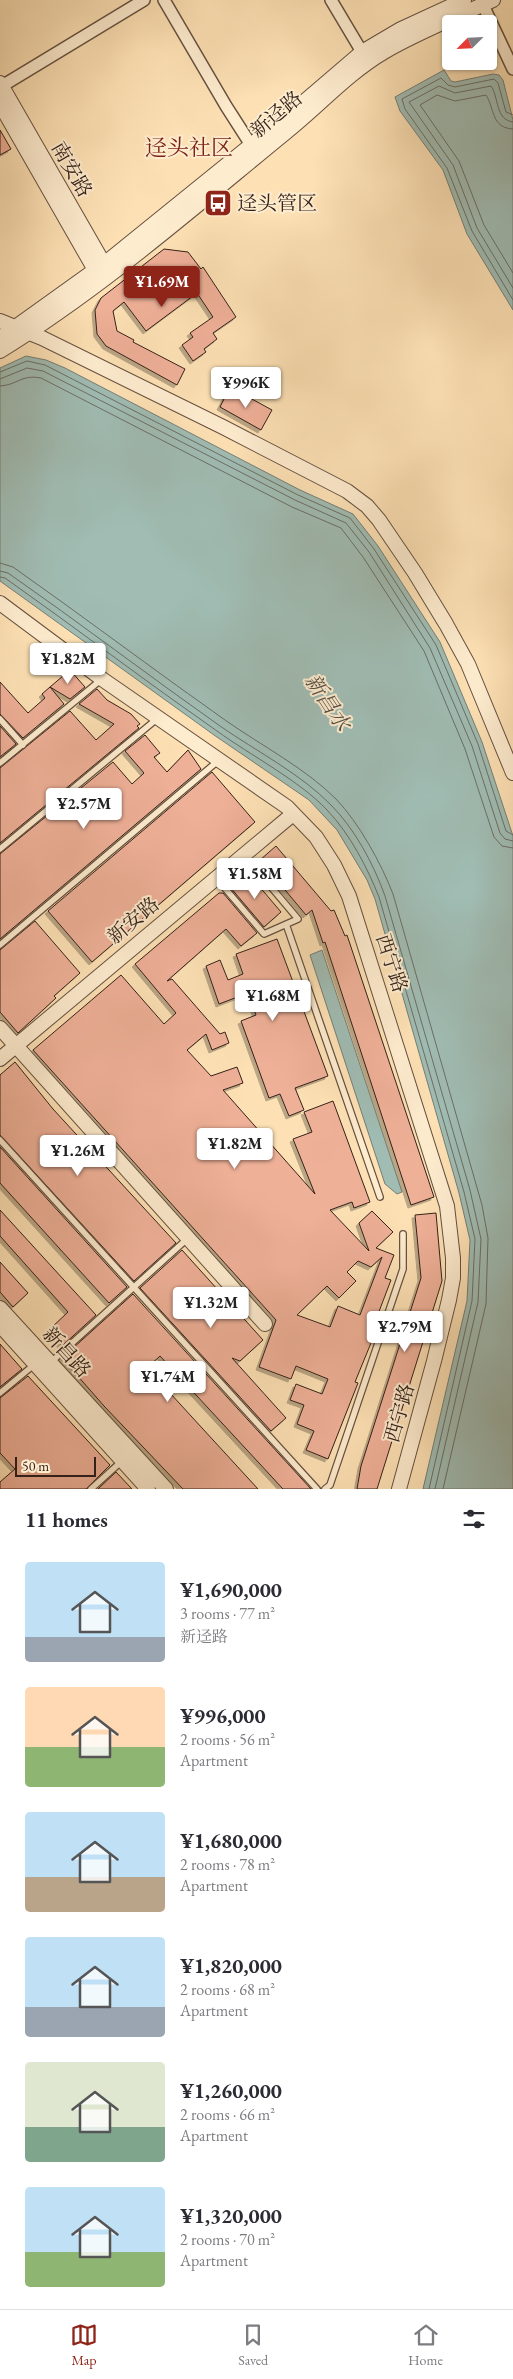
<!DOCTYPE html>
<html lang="en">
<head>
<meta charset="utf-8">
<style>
	body { margin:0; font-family:"EB Garamond","Noto Serif SC",serif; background:#f7f7f7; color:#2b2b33; height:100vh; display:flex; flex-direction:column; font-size:19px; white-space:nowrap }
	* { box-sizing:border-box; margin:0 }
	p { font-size:16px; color:#7c7c81 }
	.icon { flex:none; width:28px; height:28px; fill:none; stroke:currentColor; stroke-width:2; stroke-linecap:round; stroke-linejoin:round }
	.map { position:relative; height:1489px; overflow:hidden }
	.sheet { display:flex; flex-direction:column; background:#fff; flex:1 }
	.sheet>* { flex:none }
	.needle { width:32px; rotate:246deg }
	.fabs { position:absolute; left:442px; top:15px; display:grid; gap:10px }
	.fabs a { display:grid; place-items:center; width:55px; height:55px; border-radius:5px; background:#fff; box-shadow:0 1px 4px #0004; font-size:25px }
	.scale { position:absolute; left:15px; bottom:12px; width:81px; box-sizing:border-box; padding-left:5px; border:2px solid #342119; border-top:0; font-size:14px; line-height:18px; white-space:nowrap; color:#342119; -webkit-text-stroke:4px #feeccf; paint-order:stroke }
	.price { position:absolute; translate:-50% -42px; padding:0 11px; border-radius:5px; background:#fff; color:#222; font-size:16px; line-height:32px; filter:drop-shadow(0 1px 2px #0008) }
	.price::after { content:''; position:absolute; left:50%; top:30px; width:15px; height:11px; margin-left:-8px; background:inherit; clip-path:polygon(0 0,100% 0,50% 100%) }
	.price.active { background:#8f2418; color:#fff }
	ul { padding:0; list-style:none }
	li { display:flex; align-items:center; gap:15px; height:125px; padding:0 25px }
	li span { display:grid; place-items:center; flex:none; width:140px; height:100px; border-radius:5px; color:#555 }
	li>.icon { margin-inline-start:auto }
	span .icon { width:60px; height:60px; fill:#fffc; stroke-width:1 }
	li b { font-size:21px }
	h2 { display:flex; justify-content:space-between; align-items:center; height:60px; padding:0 25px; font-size:21px }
	.dock { display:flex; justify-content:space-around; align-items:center; height:70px; border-top:1px solid #e1e1e2; background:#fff; font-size:14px; color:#7c7c81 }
	.dock a { display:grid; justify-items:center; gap:2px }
	.dock .active { color:#8f2418 }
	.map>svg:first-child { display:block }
</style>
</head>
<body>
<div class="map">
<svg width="513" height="1489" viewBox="0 0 513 1489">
	<defs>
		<filter id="shadow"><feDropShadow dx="-3" dy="3" stdDeviation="0" flood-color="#0004"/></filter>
	</defs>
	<rect width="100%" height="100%" fill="#fde1b5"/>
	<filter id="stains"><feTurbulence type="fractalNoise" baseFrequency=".004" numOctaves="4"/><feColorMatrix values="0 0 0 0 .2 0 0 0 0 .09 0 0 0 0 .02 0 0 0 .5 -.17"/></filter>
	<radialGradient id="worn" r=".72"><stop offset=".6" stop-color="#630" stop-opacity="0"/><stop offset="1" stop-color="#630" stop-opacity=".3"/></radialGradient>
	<!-- water -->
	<path fill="#a0bcb3" stroke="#757e75" d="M 444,70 L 451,81 L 455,82 L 493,74 L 499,75 L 503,80 L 513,120 L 513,310 L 467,234 L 443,170 L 400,111 L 395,97 Z
		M 26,356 L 46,360 L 65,368 L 300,490 L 353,514 L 378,546 L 440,642 L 482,742 L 513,836 L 513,1489 L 423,1489 L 467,1301 L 470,1240 L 459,1193 L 375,899 L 367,880 L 337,830 L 309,800 L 214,735 L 0,581 L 0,368 Z
		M 322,950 L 402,1192 L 397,1194 L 385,1184 L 310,955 Z"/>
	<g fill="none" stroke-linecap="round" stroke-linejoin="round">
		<!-- shore -->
		<path stroke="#6a6e66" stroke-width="1" d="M 513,115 L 506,112 L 498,83 L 494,79 L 455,87 L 448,85 L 441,78 L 402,99 L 405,109 L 447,168 L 472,231 L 513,300
			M 513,122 C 495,120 499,97 491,86 L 455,93 L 439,86 L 409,102 L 453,165 L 477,228 L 513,288
			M 513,129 C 491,128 495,109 486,95 L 455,101 L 437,95 L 420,105 L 459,161 L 484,225 L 513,273
			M 0,372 L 27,361 L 45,365 L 298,495 L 350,518 L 374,549 L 436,645 L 478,744 L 506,831 L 513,835
			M 0,379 L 27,368 L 43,371 L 295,500 L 346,523 L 369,552 L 430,648 L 472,746 L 500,833 L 505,839 L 513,841
			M 0,386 C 18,385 21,374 41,378 L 292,507 L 341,528 L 363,557 L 424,651 L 465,749 L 494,837 L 502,846 L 513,848
			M 0,563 L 13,567 C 84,617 154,670 225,720 C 262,746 305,768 336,799 C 359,823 381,863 393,894 L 482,1205 L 488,1238 L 486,1304 L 443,1489
			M 0,571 L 8,573 C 80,623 149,676 220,726 C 256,751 301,774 331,805 C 355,829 374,865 385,896 L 470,1190 L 481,1239 L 478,1302 L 435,1489
			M 0,577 L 5,578 C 76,628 145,681 217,731 C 250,755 300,781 327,810 C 350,834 367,867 379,897 L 464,1192 L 475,1239 L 472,1301 L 429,1489"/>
	</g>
	<!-- building -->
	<path fill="#efb098" stroke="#342119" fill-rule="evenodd" filter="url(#shadow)" d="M 0,130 L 11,149 L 0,155 Z
		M 164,249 L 188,252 L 201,269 L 203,267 L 236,317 L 213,333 L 217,339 L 204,349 L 206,352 L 193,361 L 182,345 L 193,337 L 190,333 L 213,317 L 197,293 L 146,331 L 124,302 L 113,311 L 117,331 L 134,340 L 133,342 L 185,369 L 177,385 L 106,346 L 97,334 L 95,310 L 101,298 Z
		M 230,387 L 272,410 L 261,430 L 220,407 Z
		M 70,670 L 85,687 L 70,699 L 50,687 Z
		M 0,682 L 28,713 L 45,698 L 42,694 L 50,687 L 64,704 L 23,738 L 0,714 Z
		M 97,689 L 107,700 L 131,714 L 140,724 L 137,726 L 139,728 L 0,843 L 0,768 L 70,711 L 96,740 L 114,724 L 79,704 Z
		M 0,726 L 16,744 L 0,757 Z
		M 145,735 L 160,753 L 154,757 L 167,772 L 188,750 L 201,769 L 0,939 L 0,854 L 113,762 L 132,784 L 144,773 L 125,751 Z
		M 212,772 L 255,822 L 92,962 L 48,911 Z
		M 276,846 L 331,911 L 334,910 L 345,936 L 347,935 L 434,1197 L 411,1205 L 325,942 L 323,943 L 312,910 L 306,915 L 260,860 Z
		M 247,872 L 281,912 L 264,927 L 230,887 Z
		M 219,893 L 223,893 L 257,933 L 241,946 L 226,929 L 167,981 L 172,979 L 220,1034 L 225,1032 L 229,1043 L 212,1050 L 206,1034 L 187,1050 L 211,1076 L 237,1067 L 243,1083 L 223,1090 L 315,1194 L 293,1139 L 312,1132 L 304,1112 L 333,1101 L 370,1202 L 354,1208 L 352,1202 L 330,1210 L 369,1251 L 359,1223 L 372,1211 L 393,1232 L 376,1248 L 394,1255 L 385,1278 L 391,1280 L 375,1322 L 377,1322 L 371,1343 L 355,1382 L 358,1383 L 328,1459 L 306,1450 L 314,1431 L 297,1424 L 304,1405 L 290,1400 L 296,1384 L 322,1394 L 328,1379 L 296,1366 L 291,1379 L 259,1367 L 276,1320 L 33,1050 L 121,975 L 164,1024 L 176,1013 L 135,964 ZM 382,1257 L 360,1315 L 338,1306 L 330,1327 L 297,1315 L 327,1286 L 339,1298 L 356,1281 L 347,1272 L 358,1261 L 371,1267 Z
		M 35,921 L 80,973 L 54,996 L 56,998 L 18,1033 L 0,1012 L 0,950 Z
		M 277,939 L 328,1076 L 295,1088 L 304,1110 L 289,1116 L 280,1094 L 269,1098 L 241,1021 L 256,1015 L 248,993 L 219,1004 L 206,966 L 220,960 L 228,980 L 243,974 L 236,954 Z
		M 15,1062 L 53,1109 L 176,1243 L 134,1281 L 0,1135 L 0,1075 Z
		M 0,1147 L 127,1287 L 109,1303 L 0,1183 Z
		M 0,1210 L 96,1315 L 62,1346 L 49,1330 L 68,1312 L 0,1236 Z
		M 436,1213 L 442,1281 L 377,1489 L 357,1489 L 361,1466 L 421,1278 L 415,1215 Z
		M 182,1250 L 263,1340 L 240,1361 L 232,1358 L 286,1418 L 271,1431 L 140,1288 Z
		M 0,1262 L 28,1293 L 13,1307 L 0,1292 Z
		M 133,1294 L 311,1489 L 283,1489 L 160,1356 L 147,1368 L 258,1489 L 183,1489 L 104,1406 L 62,1358 Z
		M 0,1344 L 22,1369 L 0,1387 Z
		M 28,1376 L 110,1465 L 86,1489 L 0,1489 L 0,1482 L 15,1469 L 0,1453 L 0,1398 Z
		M 116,1472 L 132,1489 L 98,1489 Z"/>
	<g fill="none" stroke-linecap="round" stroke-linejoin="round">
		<!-- service casing -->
		<g stroke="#665140" stroke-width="8">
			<path id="service" d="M 0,719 L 23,745
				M 0,763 L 102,679
				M 0,849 L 158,718
				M 217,879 L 264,934 L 298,919 L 244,855
				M 286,924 L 380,1197
				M 0,945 L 218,761
				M 0,1140 L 317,1489
				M 50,1363 L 187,1239
				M 0,1393 L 35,1364
				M 91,1489 L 122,1461
				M 325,1489 L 330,1485 L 403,1269 L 403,1234"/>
		</g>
		<!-- minor casing -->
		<g stroke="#665140" stroke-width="14">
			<path id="minor" d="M 164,0 L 226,106 L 251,145
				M 331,0 L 362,52
				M 483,5 L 513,69
				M 2,86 L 144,0"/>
		</g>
		<!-- tertiary casing -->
		<g stroke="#665140" stroke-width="16">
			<path id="tertiary" d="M 0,83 L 108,271
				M 0,104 L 99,277
				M 0,321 L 42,338 L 223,427 L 347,491 L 367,506 L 379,520 L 415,573 L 446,624 L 468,664 L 513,773
				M 0,338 L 109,260 L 292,112 L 362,52 L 401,29 L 464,0
				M 0,351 C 102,288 192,209 285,133 C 318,107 348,73 384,52 C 418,32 457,17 493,0
				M 0,603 L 102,679 L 287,807 L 316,837 L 334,865 L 349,896 L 447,1206 L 453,1258 L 453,1278 L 449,1300 L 434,1361 L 399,1489
				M 0,1028 L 265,1324
				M 0,1059 L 293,814
				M 0,1308 L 166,1489
				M 0,1325 L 148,1489"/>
		</g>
		<!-- service -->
		<use href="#service" stroke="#feeccf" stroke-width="5.5"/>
		<!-- minor -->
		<use href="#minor" stroke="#feeccf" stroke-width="11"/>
		<!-- tertiary -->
		<use href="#tertiary" stroke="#feeccf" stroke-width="14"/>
	</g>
	<!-- icons -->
	<defs>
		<g id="bus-square" transform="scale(1.4375)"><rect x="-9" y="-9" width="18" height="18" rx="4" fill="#8f2418" stroke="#feeccf"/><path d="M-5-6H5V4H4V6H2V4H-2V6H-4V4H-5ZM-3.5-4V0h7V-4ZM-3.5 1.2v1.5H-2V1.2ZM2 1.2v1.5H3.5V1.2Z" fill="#fff"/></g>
	</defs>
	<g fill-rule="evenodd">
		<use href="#bus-square" x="218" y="203"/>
	</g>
	<g text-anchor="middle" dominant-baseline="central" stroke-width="4" stroke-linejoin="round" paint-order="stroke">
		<!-- street labels -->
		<g font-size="20" fill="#342119" stroke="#feeccf">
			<text transform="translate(276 114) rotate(-40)">新迳路</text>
			<text transform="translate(72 169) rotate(60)">南安路</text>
			<text transform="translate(133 920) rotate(-40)">新安路</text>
			<text transform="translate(392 963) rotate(72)">西宁路</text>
			<text transform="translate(67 1352) rotate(48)">新昌路</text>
			<text transform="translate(399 1413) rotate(-74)">西宁路</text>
		</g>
		<!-- poi labels -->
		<g font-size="20" fill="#342119" stroke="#feeccf" text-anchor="start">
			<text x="237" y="203">迳头管区</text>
		</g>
		<!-- water labels -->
		<g font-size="21" font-style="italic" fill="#545047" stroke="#feeccf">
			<text transform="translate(328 702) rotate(56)">新昌水</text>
		</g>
		<!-- quarter labels -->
		<g font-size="22" fill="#7a1f14" stroke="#feeccf">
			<text x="189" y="147">迳头社区</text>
		</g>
	</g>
	<rect width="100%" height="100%" filter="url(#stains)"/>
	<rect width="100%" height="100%" fill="url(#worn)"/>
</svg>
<div class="fabs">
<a><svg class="needle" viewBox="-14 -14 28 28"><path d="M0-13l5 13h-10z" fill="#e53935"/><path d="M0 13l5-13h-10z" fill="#7c7c81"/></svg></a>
</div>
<div class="scale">50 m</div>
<b class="price active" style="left:162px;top:308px">¥1.69M</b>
<b class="price" style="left:246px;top:409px">¥996K</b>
<b class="price" style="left:68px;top:685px">¥1.82M</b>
<b class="price" style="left:84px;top:830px">¥2.57M</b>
<b class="price" style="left:255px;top:900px">¥1.58M</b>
<b class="price" style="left:273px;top:1022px">¥1.68M</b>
<b class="price" style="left:235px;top:1170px">¥1.82M</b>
<b class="price" style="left:78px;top:1177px">¥1.26M</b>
<b class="price" style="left:211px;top:1329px">¥1.32M</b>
<b class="price" style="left:405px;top:1353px">¥2.79M</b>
<b class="price" style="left:168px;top:1403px">¥1.74M</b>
</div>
<section class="sheet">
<h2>11 homes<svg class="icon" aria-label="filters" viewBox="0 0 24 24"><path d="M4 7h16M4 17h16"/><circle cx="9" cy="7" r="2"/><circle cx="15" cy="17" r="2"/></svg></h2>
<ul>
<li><span style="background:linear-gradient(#bfe0f5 75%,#9aa5b1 0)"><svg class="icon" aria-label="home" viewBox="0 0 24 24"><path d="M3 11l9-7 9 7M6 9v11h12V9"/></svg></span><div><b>¥1,690,000</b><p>3 rooms · 77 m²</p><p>新迳路</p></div></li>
<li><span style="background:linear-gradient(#ffd9b3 60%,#8fb573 0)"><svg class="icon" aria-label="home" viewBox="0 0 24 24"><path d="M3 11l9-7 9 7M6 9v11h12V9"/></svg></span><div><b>¥996,000</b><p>2 rooms · 56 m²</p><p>Apartment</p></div></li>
<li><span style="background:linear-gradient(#bfe0f5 65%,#b9a48a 0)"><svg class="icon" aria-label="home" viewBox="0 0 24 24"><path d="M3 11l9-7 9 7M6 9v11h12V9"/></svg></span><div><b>¥1,680,000</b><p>2 rooms · 78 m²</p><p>Apartment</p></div></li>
<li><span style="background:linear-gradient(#bfe0f5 70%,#9aa5b1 0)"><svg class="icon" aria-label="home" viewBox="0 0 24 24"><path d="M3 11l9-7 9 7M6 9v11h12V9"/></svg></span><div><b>¥1,820,000</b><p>2 rooms · 68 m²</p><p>Apartment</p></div></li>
<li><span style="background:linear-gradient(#dfe7d0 65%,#7fa58c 0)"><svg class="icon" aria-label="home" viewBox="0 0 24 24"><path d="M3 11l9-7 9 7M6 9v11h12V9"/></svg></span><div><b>¥1,260,000</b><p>2 rooms · 66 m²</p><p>Apartment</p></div></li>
<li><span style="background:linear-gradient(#bfe0f5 65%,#8fb573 0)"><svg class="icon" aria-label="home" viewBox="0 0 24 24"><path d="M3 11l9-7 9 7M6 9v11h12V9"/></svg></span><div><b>¥1,320,000</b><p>2 rooms · 70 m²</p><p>Apartment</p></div></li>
</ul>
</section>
<nav class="dock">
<a class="active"><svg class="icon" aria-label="map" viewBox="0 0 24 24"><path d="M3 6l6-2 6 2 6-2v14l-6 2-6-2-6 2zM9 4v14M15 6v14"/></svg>Map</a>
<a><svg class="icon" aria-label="saved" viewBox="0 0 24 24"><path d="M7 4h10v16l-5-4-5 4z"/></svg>Saved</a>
<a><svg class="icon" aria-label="home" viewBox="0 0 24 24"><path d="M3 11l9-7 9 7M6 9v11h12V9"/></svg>Home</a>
</nav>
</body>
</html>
